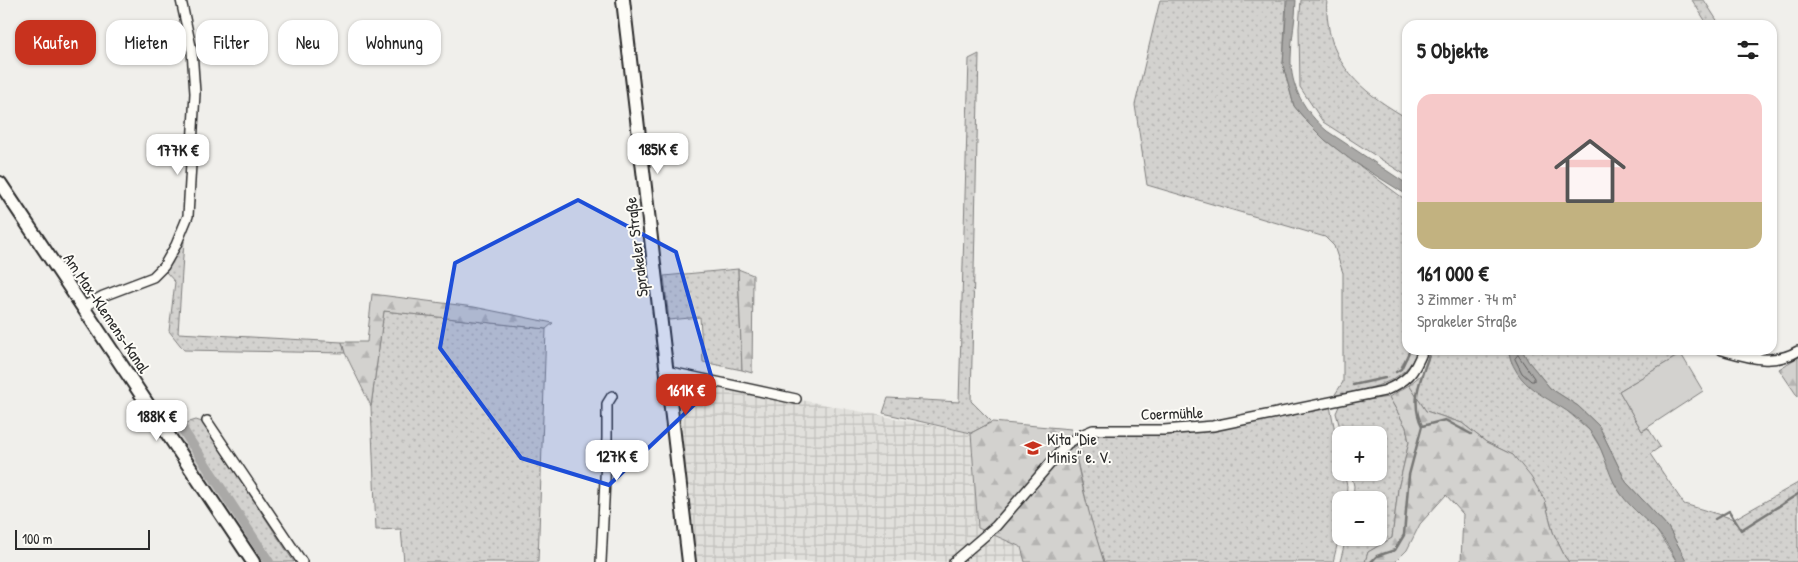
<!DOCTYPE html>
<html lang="de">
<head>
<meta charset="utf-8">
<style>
	body { margin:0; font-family:"Patrick Hand",sans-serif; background:#f2f2f2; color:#222; height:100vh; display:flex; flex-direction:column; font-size:19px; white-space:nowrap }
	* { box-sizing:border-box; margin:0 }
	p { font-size:16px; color:#767676 }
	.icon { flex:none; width:28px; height:28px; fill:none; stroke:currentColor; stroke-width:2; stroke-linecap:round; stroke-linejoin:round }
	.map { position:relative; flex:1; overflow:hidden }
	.sheet { position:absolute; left:1402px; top:20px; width:375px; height:335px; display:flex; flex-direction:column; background:#fff; border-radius:15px; box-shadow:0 1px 4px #0004 }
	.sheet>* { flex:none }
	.guide { position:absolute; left:15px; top:20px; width:475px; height:45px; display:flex; gap:10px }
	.buttons { position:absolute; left:1332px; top:426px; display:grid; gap:10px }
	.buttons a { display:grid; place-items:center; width:55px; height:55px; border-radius:10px; background:#fff; box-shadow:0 1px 4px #0004; font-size:25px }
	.scale { position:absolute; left:15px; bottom:12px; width:135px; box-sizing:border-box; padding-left:5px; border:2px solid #2b2b2b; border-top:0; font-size:14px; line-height:18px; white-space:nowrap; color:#2b2b2b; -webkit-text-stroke:4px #fdfcf7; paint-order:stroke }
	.price { position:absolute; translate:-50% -42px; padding:0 11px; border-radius:10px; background:#fff; color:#222; font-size:16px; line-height:32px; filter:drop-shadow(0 1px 2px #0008) }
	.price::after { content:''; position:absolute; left:50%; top:30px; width:15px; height:11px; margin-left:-8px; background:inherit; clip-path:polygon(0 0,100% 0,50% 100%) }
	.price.current { background:#c8321e; color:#fff }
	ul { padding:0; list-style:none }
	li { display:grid; align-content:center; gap:10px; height:265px; padding:0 15px }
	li+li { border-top:1px solid #e0e0e0 }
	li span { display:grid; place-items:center; height:155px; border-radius:15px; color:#555 }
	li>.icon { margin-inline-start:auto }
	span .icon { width:90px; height:90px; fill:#fffc; stroke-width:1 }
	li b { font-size:21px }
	h2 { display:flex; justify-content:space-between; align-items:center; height:60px; padding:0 15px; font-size:21px }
	.pill { padding:0 18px; border-radius:15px; background:#fff; box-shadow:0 1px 4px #0004; font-size:18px; line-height:45px }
	.pill.current { background:#c8321e; color:#fff }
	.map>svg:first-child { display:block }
</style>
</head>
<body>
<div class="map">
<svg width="1798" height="562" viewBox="0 0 1798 562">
	<defs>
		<pattern id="industrial-grid" width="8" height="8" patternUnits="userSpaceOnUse" patternTransform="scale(1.25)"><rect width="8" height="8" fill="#e1e0dc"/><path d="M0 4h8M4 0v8" fill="none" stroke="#c1c0bd"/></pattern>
		<pattern id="grass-dots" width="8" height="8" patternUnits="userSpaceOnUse" patternTransform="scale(1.25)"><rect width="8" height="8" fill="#d3d2cf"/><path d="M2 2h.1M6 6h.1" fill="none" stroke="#b5b4b2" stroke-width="1.8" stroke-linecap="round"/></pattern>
		<pattern id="forest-firs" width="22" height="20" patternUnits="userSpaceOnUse" patternTransform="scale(1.25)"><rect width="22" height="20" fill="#d3d2cf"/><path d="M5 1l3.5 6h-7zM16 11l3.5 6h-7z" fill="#b5b4b2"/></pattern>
	</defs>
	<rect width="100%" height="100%" fill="#f0efeb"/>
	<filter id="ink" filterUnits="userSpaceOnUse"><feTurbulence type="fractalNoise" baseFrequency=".02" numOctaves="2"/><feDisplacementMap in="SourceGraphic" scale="10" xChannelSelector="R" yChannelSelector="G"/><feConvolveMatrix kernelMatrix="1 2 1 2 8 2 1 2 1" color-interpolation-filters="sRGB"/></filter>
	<g filter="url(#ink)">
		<!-- industrial -->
		<path fill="url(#industrial-grid)" d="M 672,375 L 971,433 L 978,528 L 1021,547 L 1025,562 L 697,562 Z"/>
		<!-- grass -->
		<path fill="url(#grass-dots)" stroke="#7f7e7d" d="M 1160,0 L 1286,0 L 1283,65 L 1294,106 L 1309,124 L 1325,140 L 1407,201 L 1408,350 L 1417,350 C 1407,385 1365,389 1334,396 L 1343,382 L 1343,273 L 1334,246 L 1325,237 L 1147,185 L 1135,105 Z
			M 1301,0 L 1327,0 C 1326,8 1327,15 1328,23 C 1334,71 1369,96 1407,118 L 1407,176 L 1323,122 L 1300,87 L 1299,28 Z
			M 1692,0 L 1704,0 L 1720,25 L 1708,25 Z
			M 979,54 L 971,401 L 992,422 L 971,433 L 883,413 L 888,398 L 959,402 L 969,59 Z
			M 184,241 L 178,333 L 342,342 L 345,353 L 184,350 L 169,331 L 175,282 L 166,272 Z
			M 738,269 L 742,370 L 703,362 L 700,317 L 669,320 L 664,276 Z
			M 384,311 L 546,329 L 538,562 L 404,562 L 401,529 L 376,530 L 371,406 Z
			M 1430,350 L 1508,350 L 1511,362 L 1590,431 L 1601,449 L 1617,487 L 1622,495 L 1657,531 L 1677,562 L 1569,562 L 1565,557 L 1553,532 L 1545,501 L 1513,455 L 1486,442 L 1462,423 L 1426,411 L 1409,385 L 1423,373 Z
			M 1522,350 L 1679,350 L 1681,354 L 1619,391 L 1642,431 L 1648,428 L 1660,447 L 1650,454 L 1684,504 L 1734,519 L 1798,483 L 1798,562 L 1687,562 L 1668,527 L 1626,482 L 1599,426 L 1578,406 L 1550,388 L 1528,361 Z
			M 1389,397 L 1406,427 L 1409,442 L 1398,489 L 1392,538 L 1368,552 L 1365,562 L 1340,562 L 1346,538 L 1379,538 L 1379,500 L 1353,500 L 1354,486 L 1351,473 L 1379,472 L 1379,435 L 1342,435 L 1336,413 L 1340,404 Z
			M 1330,406 L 1341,462 L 1341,472 L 1344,473 L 1347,486 L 1346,500 L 1341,500 L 1341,529 L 1333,562 L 1104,562 L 1091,522 L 1074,448 L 1081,441 L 1094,434 L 1166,435 L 1214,431 Z
			M 196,420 L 202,422 L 294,562 L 260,562 L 170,428 Z"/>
		<!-- forest -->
		<path fill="url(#forest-firs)" stroke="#7f7e7d" d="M 738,269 L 753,275 L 752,373 L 742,370 Z
			M 372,294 L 474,307 L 553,323 L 546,329 L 384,311 L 371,406 L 345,353 L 342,342 L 367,342 Z
			M 1798,357 L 1798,397 L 1779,369 Z
			M 1409,385 L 1426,411 L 1462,423 L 1486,442 L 1513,455 L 1531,477 L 1545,501 L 1553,532 L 1565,557 L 1569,562 L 1461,562 L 1463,514 L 1446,495 L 1420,524 L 1407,550 L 1395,562 L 1365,562 L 1368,552 L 1392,538 L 1398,489 L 1409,442 L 1406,427 L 1389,397 Z
			M 992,422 L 1071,429 C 1078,474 1090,519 1104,562 L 1025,562 L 1021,547 L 978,528 L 971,433 Z"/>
		<!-- garden -->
		<path fill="#d3d2cf" stroke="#7f7e7d" d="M 1681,354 L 1703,391 L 1642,431 L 1619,391 Z"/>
		<!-- water -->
		<path fill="#aaa9a7" stroke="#777775" d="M 1287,0 L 1296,0 C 1296,19 1291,38 1291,58 C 1290,87 1305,112 1327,131 L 1407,184 L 1407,195 L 1351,160 L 1325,140 L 1309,124 L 1294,106 L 1283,65 Z
			M 1508,350 L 1522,350 L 1528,361 L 1550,388 L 1578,406 L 1599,426 L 1626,482 L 1668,527 L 1687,562 L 1677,562 C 1671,551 1665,539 1656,530 C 1643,517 1627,505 1617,488 C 1606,470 1604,447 1589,430 C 1562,398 1518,397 1508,350 Z"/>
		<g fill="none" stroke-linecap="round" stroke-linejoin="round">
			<!-- shore -->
			<path stroke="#5e5d5d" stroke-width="1" d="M 1518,355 L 1534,378 L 1534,381 L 1531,381 L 1522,373 L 1515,359 Z"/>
			<!-- stream -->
			<path stroke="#777775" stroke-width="2.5" d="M 1396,372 L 1401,369 L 1410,350
				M 1353,385 L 1385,378
				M 1422,426 L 1445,420 L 1471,434
				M 1715,519 L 1729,511 L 1741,530 L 1798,494
				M 1371,562 L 1377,556 L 1395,550 L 1404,535 L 1409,475 L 1422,426 C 1409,400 1422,376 1431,350"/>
			<!-- canal -->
			<path stroke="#aaa9a7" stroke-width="10" d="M 183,430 L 269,562"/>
			<!-- street casing -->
			<g stroke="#2b2b2b" stroke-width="12">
				<path id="street" d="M 83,307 L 103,296 L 153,277 L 164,266 L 176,245 L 188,216 L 195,93 L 192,51 L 181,0
					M 1722,350 C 1747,357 1773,366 1798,351
					M 666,371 L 796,399
					M 207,421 L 302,562
					M 601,562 L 607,438 L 607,404 L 612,396
					M 954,562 L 996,526 L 1067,444 L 1081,435 L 1093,430 L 1164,430 L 1213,426 L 1384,391 C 1407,381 1414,374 1423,350"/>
			</g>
			<!-- secondary casing -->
			<g stroke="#2b2b2b" stroke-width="16">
				<path id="secondary" d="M 623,0 L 689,562
					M 0,183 L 253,562"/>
			</g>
			<!-- street -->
			<use href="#street" stroke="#fdfcf7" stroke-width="9"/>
			<!-- secondary -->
			<use href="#secondary" stroke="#fdfcf7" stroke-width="12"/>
		</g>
	</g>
	<!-- marked area -->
	<path fill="#1d4ed8" fill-opacity="0.2" stroke="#1d4ed8" stroke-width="4" stroke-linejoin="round" d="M 578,200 L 676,252 L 714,386 L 609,485 L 521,458 L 440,348 L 455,263 Z"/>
	<!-- icons -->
	<defs>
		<g id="school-bare" transform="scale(1.35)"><path d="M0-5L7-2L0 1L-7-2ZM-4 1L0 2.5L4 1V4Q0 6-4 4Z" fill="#c8321e" stroke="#fdfcf7" stroke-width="2.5" paint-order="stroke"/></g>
	</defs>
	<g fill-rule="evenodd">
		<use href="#school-bare" x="1033" y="448"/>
	</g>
	<g text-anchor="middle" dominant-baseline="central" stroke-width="4" stroke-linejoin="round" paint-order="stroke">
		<!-- street labels -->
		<g font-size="16" fill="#2b2b2b" stroke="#fdfcf7">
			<text transform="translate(636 247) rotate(-97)">Sprakeler Straße</text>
			<text transform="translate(107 313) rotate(56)">Am Max-Klemens-Kanal</text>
			<text transform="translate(1172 413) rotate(-2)">Coermühle</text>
		</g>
		<!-- poi labels -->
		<g font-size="16" fill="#2b2b2b" stroke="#fdfcf7" text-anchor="start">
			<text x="1047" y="439">Kita "Die<tspan x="1047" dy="18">Minis" e. V.</tspan></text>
		</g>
	</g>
</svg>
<div class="buttons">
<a>+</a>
<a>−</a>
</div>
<div class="scale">100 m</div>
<b class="price" style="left:658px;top:175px">185K €</b>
<b class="price" style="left:178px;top:176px">177K €</b>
<b class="price current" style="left:686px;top:416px">161K €</b>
<b class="price" style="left:157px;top:442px">188K €</b>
<b class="price" style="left:617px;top:482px">127K €</b>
<div class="guide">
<a class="pill current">Kaufen</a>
<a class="pill">Mieten</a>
<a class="pill">Filter</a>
<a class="pill">Neu</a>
<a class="pill">Wohnung</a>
</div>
<section class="sheet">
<h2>5 Objekte<svg class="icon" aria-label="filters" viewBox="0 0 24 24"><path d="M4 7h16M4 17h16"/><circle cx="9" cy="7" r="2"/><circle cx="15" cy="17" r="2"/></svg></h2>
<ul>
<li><span style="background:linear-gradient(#f6c9c9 70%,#c2b280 0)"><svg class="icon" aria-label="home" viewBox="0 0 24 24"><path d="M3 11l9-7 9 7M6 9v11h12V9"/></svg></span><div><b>161 000 €</b><p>3 Zimmer · 74 m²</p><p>Sprakeler Straße</p></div></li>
</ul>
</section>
</div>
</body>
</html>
